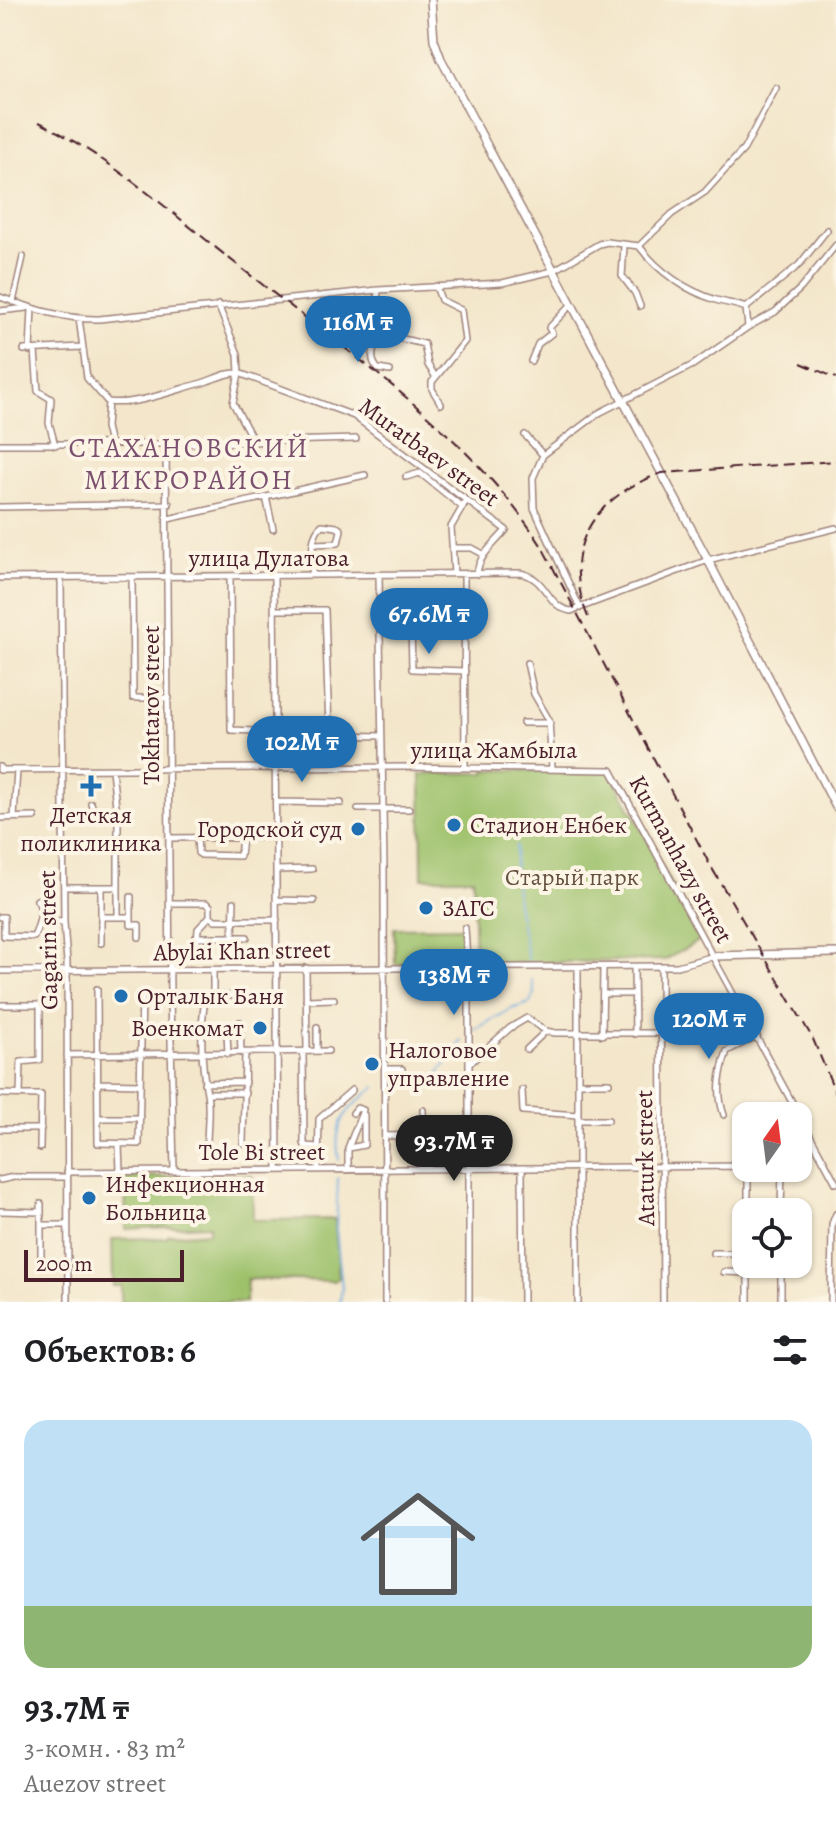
<!DOCTYPE html>
<html lang="ru">
<head>
<meta charset="utf-8">
<style>
	body { margin:0; font-family:Alegreya,serif; background:#f6f6f6; color:#202124; height:100vh; display:flex; flex-direction:column; font-size:30px; white-space:nowrap }
	* { box-sizing:border-box; margin:0 }
	p { font-size:26px; color:#757577 }
	.icon { flex:none; width:44px; height:44px; fill:none; stroke:currentColor; stroke-width:2; stroke-linecap:round; stroke-linejoin:round }
	.map { position:relative; height:1302px; overflow:hidden }
	.sheet { display:flex; flex-direction:column; background:#fff; flex:1 }
	.sheet>* { flex:none }
	.needle { width:52px; rotate:14deg }
	.buttons { position:absolute; left:732px; top:1102px; display:grid; gap:16px }
	.buttons a { display:grid; place-items:center; width:80px; height:80px; border-radius:16px; background:#fff; box-shadow:0 2px 6px #0004; font-size:40px }
	.scale { position:absolute; left:24px; bottom:20px; width:160px; box-sizing:border-box; padding-left:8px; border:4px solid #4a1f2b; border-top:0; font-size:22px; line-height:28px; white-space:nowrap; color:#4a1f2b; -webkit-text-stroke:6px #fcf5e5; paint-order:stroke }
	.price { position:absolute; translate:-50% -68px; padding:0 18px; border-radius:28px; background:#1f6fb2; color:#fff; font-size:26px; line-height:52px; filter:drop-shadow(0 2px 4px #0008) }
	.price::after { content:''; position:absolute; left:50%; top:48px; width:24px; height:18px; margin-left:-12px; background:inherit; clip-path:polygon(0 0,100% 0,50% 100%) }
	.price.current { background:#222; color:#fff }
	ul { padding:0; list-style:none }
	li { display:grid; align-content:center; gap:16px; height:424px; padding:0 24px }
	li span { display:grid; place-items:center; height:248px; border-radius:24px; color:#555 }
	li>.icon { margin-inline-start:auto }
	span .icon { width:144px; height:144px; fill:#fffc; stroke-width:1 }
	li b { font-size:34px }
	h2 { display:flex; justify-content:space-between; align-items:center; height:96px; padding:0 24px; font-size:34px }
	.map>svg:first-child { display:block }
</style>
</head>
<body>
<div class="map">
<svg width="836" height="1302" viewBox="0 0 836 1302">
	<rect width="100%" height="100%" fill="#fcf5e5"/>
	<filter id="ink" filterUnits="userSpaceOnUse"><feTurbulence type="fractalNoise" baseFrequency=".0125" numOctaves="2"/><feDisplacementMap in="SourceGraphic" scale="16" xChannelSelector="R" yChannelSelector="G"/><feConvolveMatrix kernelMatrix="1 2 1 2 8 2 1 2 1" color-interpolation-filters="sRGB"/></filter>
	<filter id="wash" filterUnits="userSpaceOnUse"><feTurbulence type="fractalNoise" baseFrequency=".006" numOctaves="4" result="noise"/><feDisplacementMap in="SourceGraphic" scale="32" xChannelSelector="R" yChannelSelector="G"/><feGaussianBlur stdDeviation="1.8" result="paint"/><feColorMatrix in="noise" values="0 0 0 0 0 0 0 0 0 0 0 0 0 0 0 0 0 1.4 0 .05"/><feComposite in="paint" operator="in"/></filter>
	<g filter="url(#wash)">
		<rect width="100%" height="100%" fill="#f3e6ca"/>
		<!-- green -->
		<path fill="#9dc16a" stroke="#74704a" stroke-width="2" d="M 337,306 L 340,327 L 330,329 L 328,319 L 316,321 L 315,309 Z
			M 485,770 L 610,771 L 702,939 L 665,960 L 475,964 L 473,878 L 422,878 L 421,774 L 485,773 Z
			M 462,927 L 463,964 L 395,964 L 394,928 Z
			M 252,1175 L 253,1220 L 335,1219 L 339,1278 L 334,1281 L 247,1279 L 246,1302 L 121,1302 L 121,1286 L 113,1286 L 112,1239 L 166,1238 L 169,1235 L 209,1232 L 209,1225 L 126,1229 L 125,1177 Z"/>
		<g fill="none" stroke-linecap="round" stroke-linejoin="round">
			<!-- stream -->
			<path stroke="#6fabe0" stroke-width="2" d="M 516,845 L 514,872 L 517,903 L 528,960
				M 474,1030 L 511,1009 L 530,1003 L 534,993 L 532,980
				M 391,1085 L 426,1085 L 433,1082 L 462,1040
				M 339,1160 C 332,1122 347,1108 376,1087
				M 338,1178 L 336,1229 L 342,1288 L 340,1302"/>
		</g>
	</g>
	<g filter="url(#ink)">
		<g fill="none" stroke-linecap="round" stroke-linejoin="round">
			<!-- street casing -->
			<g stroke="#9e827a" stroke-width="8">
				<path id="street" d="M 624,246 L 622,276 L 635,293 L 640,306
					M 639,246 C 658,271 685,290 716,300 C 726,303 736,304 746,308
					M 436,286 L 441,300 L 461,310 L 465,341 L 432,382 L 432,389 L 441,404
					M 378,290 L 376,318 L 382,334 C 375,346 367,357 378,369 L 390,371
					M 0,297 C 31,308 66,320 99,319 L 378,290 L 502,283 L 553,271 L 599,244 L 607,242 L 639,246 L 672,214 L 705,192 L 744,149 L 776,88
					M 13,302 L 23,257
					M 218,305 L 238,354 L 239,373 L 233,403 L 254,442
					M 746,308 L 799,265 L 827,230
					M 746,308 L 748,327
					M 0,311 L 27,308
					M 79,318 L 87,378 L 108,402 C 135,406 175,390 202,383 C 215,379 226,372 239,373 L 354,416 L 506,530 C 494,545 479,554 477,574
					M 382,334 L 424,344 L 428,365 L 435,376
					M 24,350 L 81,347
					M 30,351 L 32,308
					M 35,351 L 38,391 L 51,399 L 49,423 L 55,445
					M 531,361 L 538,344 L 552,333 L 549,328 L 571,305
					M 108,402 L 106,427 L 110,444
					M 525,435 L 543,455
					M 0,444 L 166,444 L 356,439
					M 166,444 L 170,997 L 174,1170
					M 406,477 L 420,473 L 461,506
					M 266,497 L 273,529
					M 0,507 L 169,504
					M 168,519 L 365,475
					M 454,548 L 472,548 L 483,554
					M 454,574 L 451,527 L 466,501
					M 464,574 L 465,768
					M 312,575 C 313,559 309,535 322,525 L 337,527 L 341,530 L 338,543 L 314,544
					M 379,575 L 384,866 L 385,1302
					M 230,576 L 231,730 L 276,732
					M 274,576 L 278,1169
					M 132,577 L 133,698 L 169,698
					M 0,578 L 520,573 C 548,578 546,607 571,611 L 708,560 L 836,528
					M 61,578 L 64,922 L 67,962 L 68,1302
					M 580,608 L 534,508 L 533,478 L 543,455 L 599,413 L 693,365 L 748,327 L 775,312 L 801,288 L 836,245
					M 274,610 L 325,610 L 329,730 L 338,735 L 381,736
					M 411,623 L 412,669 L 465,671
					M 527,663 L 534,694 L 549,720 L 552,768
					M 523,723 L 550,723
					M 0,767 L 0,770 L 402,767 L 611,770 L 836,1183
					M 112,770 L 118,824 L 118,917
					M 276,802 L 341,803
					M 91,803 L 96,818 L 117,819
					M 358,809 L 409,809
					M 14,817 L 17,770
					M 0,818 L 35,817
					M 169,838 L 277,837
					M 197,838 L 198,853 L 201,855 L 240,856 L 242,838
					M 277,870 L 312,869
					M 66,887 L 118,887
					M 131,897 L 131,925 L 139,925 L 139,937
					M 277,900 L 314,901
					M 170,903 L 206,903 L 210,906 L 210,916
					M 210,916 L 215,920 L 277,920
					M 0,917 L 4,917 L 4,936 L 34,937 C 38,926 45,911 37,900
					M 101,917 L 131,917
					M 40,921 L 64,922
					M 465,928 L 469,990 L 469,1302
					M 196,937 L 247,937
					M 233,937 L 234,902
					M 101,943 L 101,887
					M 196,954 L 198,929 L 210,916
					M 661,966 L 663,1302
					M 578,967 L 578,1302
					M 634,967 L 635,1034
					M 306,968 L 307,1051
					M 0,971 L 661,966 L 677,966 L 714,956
					M 97,989 L 98,1143 L 139,1144 L 142,993
					M 603,994 L 634,994
					M 213,996 L 213,970
					M 306,1000 L 334,999
					M 0,1005 L 40,1005 L 40,1060 L 21,1062 L 20,1094
					M 240,1022 L 241,1053
					M 317,1027 L 317,1051
					M 227,1033 L 228,1054
					M 687,1033 L 687,999
					M 602,1035 L 603,967
					M 527,1049 L 546,1031
					M 303,1052 L 304,1143 L 305,1146 L 318,1147
					M 67,1055 L 328,1051
					M 469,1064 L 510,1028 L 527,1018 L 546,1031 L 555,1033 L 687,1033 L 700,1031 L 708,1021 L 740,1005
					M 385,1069 L 402,1069
					M 97,1083 L 140,1084
					M 204,1083 L 245,1082
					M 578,1083 L 609,1083
					M 522,1090 L 523,1111 L 578,1115
					M 207,1093 L 245,1093
					M 0,1094 L 41,1095 L 40,1148
					M 353,1113 L 357,1108 L 363,1110
					M 724,1115 C 716,1093 720,1072 727,1051 L 757,1036
					M 98,1118 L 140,1118
					M 578,1120 L 608,1120
					M 0,1129 L 41,1129
					M 385,1136 L 424,1135 L 423,1110
					M 798,1139 L 809,1133
					M 119,1144 L 120,1171
					M 207,1144 C 207,1128 210,1109 207,1093 C 201,1064 200,1029 205,999 L 213,996 L 277,995
					M 243,1144 L 245,1053
					M 349,1148 L 364,1145 L 364,1115
					M 522,1168 L 523,1302
					M 318,1169 L 319,1119 L 352,1090
					M 348,1170 L 348,1148 L 363,1110
					M 67,1172 L 746,1166
					M 0,1180 L 14,1177 L 67,1177
					M 0,1211 L 41,1212
					M 748,1212 L 748,1168
					M 781,1212 L 782,1168
					M 41,1225 L 67,1225
					M 713,1253 L 746,1253
					M 41,1257 L 41,1204
					M 781,1264 L 781,1302
					M 724,1272 L 748,1273
					M 748,1302 L 748,1264
					M 831,1302 L 832,1224 L 836,1214"/>
			</g>
			<!-- secondary casing -->
			<g stroke="#9e827a" stroke-width="10">
				<path id="secondary" d="M 431,0 L 434,40 L 441,59 L 708,560 L 836,807
					M 714,956 L 836,953"/>
			</g>
			<!-- street -->
			<use href="#street" stroke="#fff" stroke-width="5"/>
			<!-- secondary -->
			<use href="#secondary" stroke="#fff" stroke-width="7"/>
			<!-- rail -->
			<path stroke="#4a1f2b" stroke-width="2" stroke-dasharray="12 6" stroke-linecap="butt" d="M 39,122 C 113,159 175,216 240,267 C 346,351 466,429 541,545 L 710,865 L 813,1039 L 836,1094
				M 801,363 L 836,378
				M 588,617 C 559,547 595,496 662,473 L 836,461"/>
		</g>
	</g>
	<!-- markers -->
	<g fill="#1f6fb2" stroke="#fcf5e5" stroke-width="3">
		<path d="M87 774h8v8h8v8h-8v8h-8v-8h-8v-8h8z"/>
		<circle cx="454" cy="825" r="8"/>
		<circle cx="358" cy="829" r="8"/>
		<circle cx="426" cy="908" r="8"/>
		<circle cx="121" cy="996" r="8"/>
		<circle cx="260" cy="1028" r="8"/>
		<circle cx="372" cy="1064" r="8"/>
		<circle cx="89" cy="1198" r="8"/>
	</g>
	<g text-anchor="middle" dominant-baseline="central" stroke-width="8" stroke-linejoin="round" paint-order="stroke">
		<!-- street labels -->
		<g font-size="24" fill="#4a1f2b" stroke="#fcf5e5">
			<text transform="translate(429 452) rotate(36)">Muratbaev street</text>
			<text x="269" y="558">улица Дулатова</text>
			<text transform="translate(151 705) rotate(-90)">Tokhtarov street</text>
			<text x="494" y="750">улица Жамбыла</text>
			<text transform="translate(681 859) rotate(61)">Kurmanhazy street</text>
			<text transform="translate(48 940) rotate(-91)">Gagarin street</text>
			<text transform="translate(242 951) rotate(-1)">Abylai Khan street</text>
			<text x="262" y="1152">Tole Bi street</text>
			<text transform="translate(645 1158) rotate(-91)">Ataturk street</text>
		</g>
		<!-- poi labels -->
		<g font-size="24" fill="#4a1f2b" stroke="#fcf5e5" text-anchor="start">
			<text x="91" y="815" text-anchor="middle">Детская<tspan x="91" dy="28">поликлиника</tspan></text>
			<text x="470" y="825">Стадион Енбек</text>
			<text x="342" y="829" text-anchor="end">Городской суд</text>
			<text x="442" y="908">ЗАГС</text>
			<text x="137" y="996">Орталык Баня</text>
			<text x="244" y="1028" text-anchor="end">Военкомат</text>
			<text x="388" y="1050">Налоговое<tspan x="388" dy="28">управление</tspan></text>
			<text x="105" y="1184">Инфекционная<tspan x="105" dy="28">Больница</tspan></text>
		</g>
		<!-- park labels -->
		<g font-size="24" fill="#63503e" stroke="#fcf5e5">
			<text x="572" y="877">Старый парк</text>
		</g>
		<!-- quarter labels -->
		<g font-size="28" letter-spacing="2" fill="#7c506f" stroke="#fcf5e5">
			<text x="189" y="448">СТАХАНОВСКИЙ<tspan x="189" dy="32">МИКРОРАЙОН</tspan></text>
		</g>
	</g>
</svg>
<div class="buttons">
<a><svg class="needle" viewBox="-14 -14 28 28"><path d="M0-13l5 13h-10z" fill="#e53935"/><path d="M0 13l5-13h-10z" fill="#757577"/></svg></a>
<a><svg class="icon" aria-label="locate" viewBox="0 0 24 24"><circle cx="12" cy="12" r="6"/><path d="M12 2v4M12 18v4M2 12h4M18 12h4"/></svg></a>
</div>
<div class="scale">200 m</div>
<b class="price" style="left:358px;top:364px">116M ₸</b>
<b class="price" style="left:429px;top:656px">67.6M ₸</b>
<b class="price" style="left:302px;top:784px">102M ₸</b>
<b class="price" style="left:454px;top:1017px">138M ₸</b>
<b class="price" style="left:709px;top:1061px">120M ₸</b>
<b class="price current" style="left:454px;top:1183px">93.7M ₸</b>
</div>
<section class="sheet">
<h2>Объектов: 6<svg class="icon" aria-label="filters" viewBox="0 0 24 24"><path d="M4 7h16M4 17h16"/><circle cx="9" cy="7" r="2"/><circle cx="15" cy="17" r="2"/></svg></h2>
<ul>
<li><span style="background:linear-gradient(#bfe0f5 75%,#8fb573 0)"><svg class="icon" aria-label="home" viewBox="0 0 24 24"><path d="M3 11l9-7 9 7M6 9v11h12V9"/></svg></span><div><b>93.7M ₸</b><p>3-комн. · 83 m²</p><p>Auezov street</p></div></li>
</ul>
</section>
</body>
</html>
